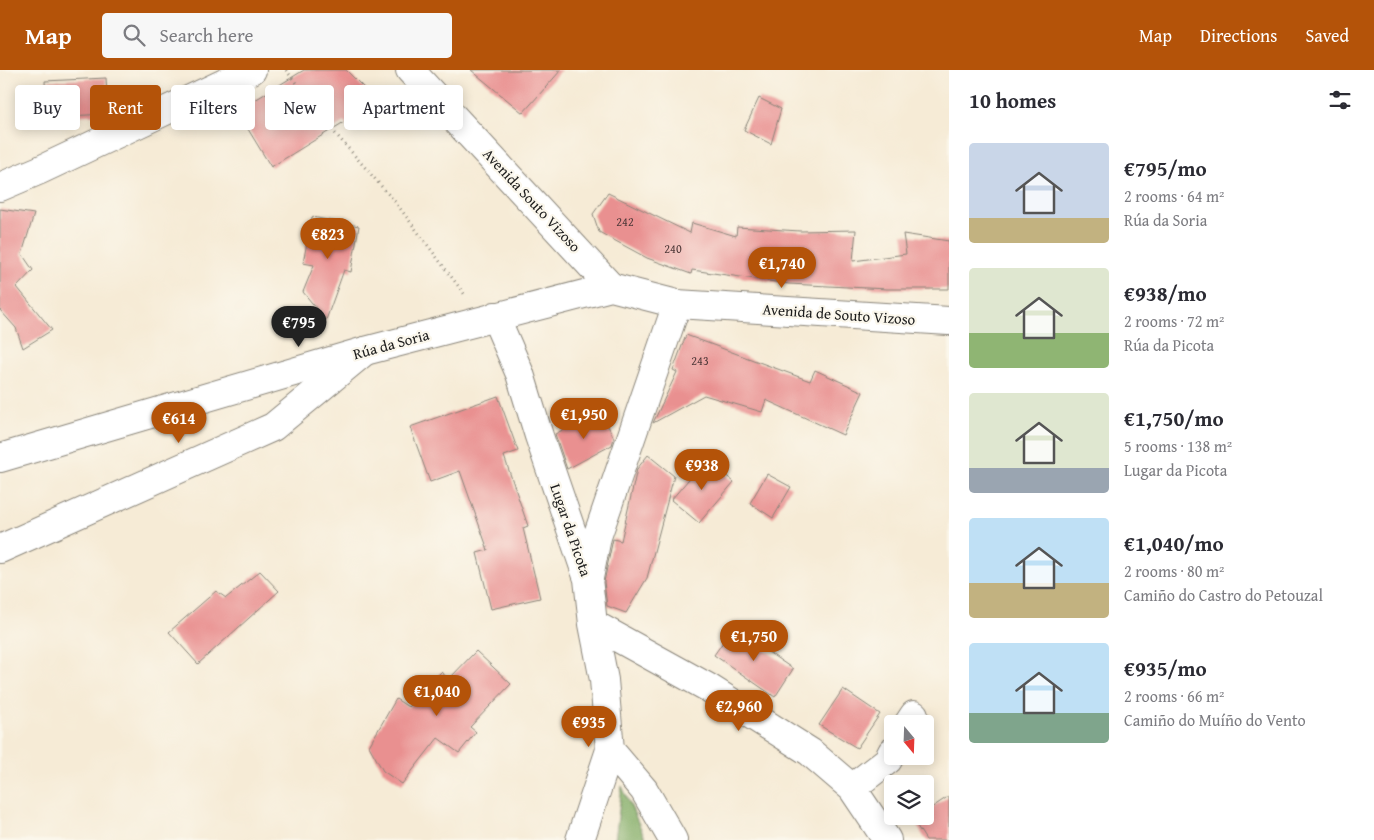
<!DOCTYPE html>
<html lang="en">
<head>
<meta charset="utf-8">
<style>
	body { margin:0; font-family:"Gentium Book Plus",serif; background:#f7f7f7; color:#2b2b33; height:100vh; display:flex; flex-direction:column; font-size:19px; white-space:nowrap }
	* { box-sizing:border-box; margin:0 }
	p { font-size:16px; color:#7c7c81 }
	.icon { flex:none; width:28px; height:28px; fill:none; stroke:currentColor; stroke-width:2; stroke-linecap:round; stroke-linejoin:round }
	.map { position:relative; flex:1; overflow:hidden }
	.drawer { display:flex; flex-direction:column; background:#fff; width:425px }
	.drawer>* { flex:none }
	.hud { position:absolute; left:15px; top:15px; width:475px; height:45px; display:flex; gap:10px }
	.needle { width:32px; rotate:161deg }
	.controls { position:absolute; left:884px; top:645px; display:grid; gap:10px }
	.controls a { display:grid; place-items:center; width:50px; height:50px; border-radius:5px; background:#fff; box-shadow:0 2px 12px #0003; font-size:25px }
	.price { position:absolute; translate:-50% -42px; padding:0 11px; border-radius:18px; background:#b45309; color:#fff; font-size:16px; line-height:32px; filter:drop-shadow(0 1px 2px #0008) }
	.price::after { content:''; position:absolute; left:50%; top:30px; width:15px; height:11px; margin-left:-8px; background:inherit; clip-path:polygon(0 0,100% 0,50% 100%) }
	.price.on { background:#222; color:#fff }
	ul { padding:0; list-style:none }
	li { display:flex; align-items:center; gap:15px; height:125px; padding:0 20px }
	li span { display:grid; place-items:center; flex:none; width:140px; height:100px; border-radius:5px; color:#555 }
	li>.icon { margin-inline-start:auto }
	span .icon { width:60px; height:60px; fill:#fffc; stroke-width:1 }
	li b { font-size:21px }
	h2 { display:flex; justify-content:space-between; align-items:center; height:60px; padding:0 20px; font-size:21px }
	.chip { padding:0 18px; border-radius:5px; background:#fff; box-shadow:0 2px 12px #0003; font-size:18px; line-height:45px }
	.chip.on { background:#b45309; color:#fff }
	header { display:flex; align-items:center; gap:30px; box-sizing:border-box; height:70px; padding:0 25px; background:#b45309; color:#fff }
	header strong { font-size:24px }
	nav { display:flex; gap:28px; margin-inline-start:auto; font-size:18px }
	.search { width:350px; height:45px; background:#f7f7f7; display:flex; align-items:center; gap:12px; box-sizing:border-box; padding:0 18px; border-radius:5px; color:#7c7c81; font-size:19px }
	main { display:flex; flex:1; min-height:0 }
	.map>svg:first-child { display:block }
</style>
</head>
<body>
<header>
<strong>Map</strong>
<div class="search"><svg class="icon" aria-label="search" viewBox="0 0 24 24"><circle cx="10" cy="10" r="6"/><path d="M15 15l6 6"/></svg>Search here</div>
<nav><a>Map</a><a>Directions</a><a>Saved</a></nav>
</header>
<main>
<div class="map">
<svg width="949" height="770" viewBox="0 0 949 770">
	<rect width="100%" height="100%" fill="#fbf7ec"/>
	<filter id="ink" filterUnits="userSpaceOnUse"><feTurbulence type="fractalNoise" baseFrequency=".02" numOctaves="2"/><feDisplacementMap in="SourceGraphic" scale="10" xChannelSelector="R" yChannelSelector="G"/><feConvolveMatrix kernelMatrix="1 2 1 2 8 2 1 2 1" color-interpolation-filters="sRGB"/></filter>
	<filter id="wash" filterUnits="userSpaceOnUse"><feTurbulence type="fractalNoise" baseFrequency=".0096" numOctaves="4" result="noise"/><feDisplacementMap in="SourceGraphic" scale="20" xChannelSelector="R" yChannelSelector="G"/><feGaussianBlur stdDeviation="1.12" result="paint"/><feColorMatrix in="noise" values="0 0 0 0 0 0 0 0 0 0 0 0 0 0 0 0 0 1.4 0 .05"/><feComposite in="paint" operator="in"/></filter>
	<g filter="url(#wash)">
		<rect width="100%" height="100%" fill="#f6ebd6"/>
		<!-- forest -->
		<path fill="#82ac65" stroke="#4f6440" d="M 622,716 L 646,770 L 615,770 Z"/>
		<g id="blocks">
			<!-- building -->
			<path fill="#e99090" d="M 304,0 L 346,0 L 379,33 L 351,60 L 344,52 L 271,97 L 237,41 Z
				M 471,0 L 561,0 L 523,43 Z
				M 106,8 L 108,44 L 47,47 L 45,11 Z
				M 759,28 L 781,39 L 771,74 L 744,60 Z
				M 608,123 L 690,163 L 692,153 L 736,166 L 737,157 L 800,161 L 856,160 L 853,191 L 906,184 L 903,164 L 949,171 L 949,219 L 887,219 L 789,214 L 692,200 L 691,204 L 647,188 L 599,162 L 593,144 Z
				M 0,139 L 34,144 L 22,184 L 33,200 L 17,217 L 52,260 L 23,278 L 16,258 L 0,240 Z
				M 312,147 L 359,156 L 351,202 L 344,200 L 326,250 L 303,222 L 314,195 L 303,193 Z
				M 686,265 L 810,311 L 815,300 L 863,322 L 843,365 L 766,330 L 762,342 L 704,325 L 653,353 L 677,302 L 673,300 Z
				M 498,326 L 518,381 L 504,386 L 528,456 L 523,458 L 540,528 L 491,539 L 477,483 L 488,480 L 460,401 L 430,412 L 410,357 Z
				M 594,344 L 607,354 L 614,368 L 612,375 L 567,399 L 555,364 Z
				M 648,385 L 674,406 L 647,508 L 626,543 L 607,536 L 604,512 L 613,469 L 621,471 L 637,399 Z
				M 706,389 L 734,412 L 699,453 L 671,430 Z
				M 767,404 L 791,417 L 773,448 L 750,433 Z
				M 260,501 L 279,521 L 198,594 L 169,562 L 216,521 L 226,528 Z
				M 733,558 L 793,599 L 775,627 L 714,585 Z
				M 476,581 L 511,614 L 470,657 L 476,662 L 459,683 L 438,668 L 402,714 L 383,701 L 369,676 L 396,629 L 408,637 L 441,602 L 449,609 Z
				M 843,619 L 880,644 L 857,678 L 819,655 Z
				M 949,726 L 949,770 L 926,770 L 913,750 L 918,746 L 925,746 L 925,742 Z"/>
		</g>
	</g>
	<g filter="url(#ink)">
		<use href="#blocks" fill-opacity="0" stroke="#898479" stroke-width="1"/>
		<g fill="none" stroke-linecap="round" stroke-linejoin="round">
			<!-- minor casing -->
			<g stroke="#898479" stroke-width="30">
				<path id="minor" d="M 410,0 L 611,217
					M 0,117 L 40,100 L 252,0
					M 495,246 L 520,304 L 539,366 L 588,509 L 593,554 L 604,610 L 610,680 L 644,720 L 673,770
					M 0,479 L 273,357 L 365,281
					M 589,508 L 597,467 L 677,234
					M 593,554 L 709,618 L 810,682 L 852,718 L 887,770
					M 908,654 L 914,645
					M 852,718 L 888,690 L 892,682
					M 580,770 L 610,680"/>
			</g>
			<!-- tertiary casing -->
			<g stroke="#898479" stroke-width="30">
				<path id="tertiary" d="M 0,388 L 365,281 L 611,217 L 677,234 L 949,251"/>
			</g>
			<!-- path -->
			<path stroke="#898479" stroke-width="3" stroke-dasharray="1 4" stroke-linecap="butt" d="M 286,0 L 327,54 L 396,133 L 465,225"/>
			<!-- minor -->
			<use href="#minor" stroke="#fff" stroke-width="28"/>
			<!-- tertiary -->
			<use href="#tertiary" stroke="#fff" stroke-width="28"/>
		</g>
	</g>
	<g text-anchor="middle" dominant-baseline="central" stroke-width="4.5" stroke-linejoin="round" paint-order="stroke">
		<!-- number labels -->
		<g font-size="12" fill="#4f3939">
			<text x="625" y="151">242</text>
			<text x="673" y="178">240</text>
			<text x="700" y="290">243</text>
		</g>
		<!-- street labels -->
		<g font-size="15" fill="#1c1c1c" stroke="#fbf7ec">
			<text transform="translate(532 130) rotate(47)">Avenida Souto Vizoso</text>
			<text transform="translate(839 244) rotate(4)">Avenida de Souto Vizoso</text>
			<text transform="translate(391 274) rotate(-15)">Rúa da Soria</text>
			<text transform="translate(571 460) rotate(71)">Lugar da Picota</text>
		</g>
	</g>
</svg>
<div class="controls">
<a><svg class="needle" viewBox="-14 -14 28 28"><path d="M0-13l5 13h-10z" fill="#e53935"/><path d="M0 13l5-13h-10z" fill="#7c7c81"/></svg></a>
<a><svg class="icon" aria-label="layers" viewBox="0 0 24 24"><path d="M12 4l9 5-9 5-9-5zM3 14l9 5 9-5"/></svg></a>
</div>
<b class="price" style="left:328px;top:190px">€823</b>
<b class="price" style="left:782px;top:219px">€1,740</b>
<b class="price on" style="left:299px;top:278px">€795</b>
<b class="price" style="left:584px;top:370px">€1,950</b>
<b class="price" style="left:179px;top:374px">€614</b>
<b class="price" style="left:702px;top:421px">€938</b>
<b class="price" style="left:754px;top:592px">€1,750</b>
<b class="price" style="left:437px;top:647px">€1,040</b>
<b class="price" style="left:739px;top:662px">€2,960</b>
<b class="price" style="left:589px;top:678px">€935</b>
<div class="hud">
<a class="chip">Buy</a>
<a class="chip on">Rent</a>
<a class="chip">Filters</a>
<a class="chip">New</a>
<a class="chip">Apartment</a>
</div>
</div>
<section class="drawer">
<h2>10 homes<svg class="icon" aria-label="filters" viewBox="0 0 24 24"><path d="M4 7h16M4 17h16"/><circle cx="9" cy="7" r="2"/><circle cx="15" cy="17" r="2"/></svg></h2>
<ul>
<li><span style="background:linear-gradient(#c9d6e8 75%,#c2b280 0)"><svg class="icon" aria-label="home" viewBox="0 0 24 24"><path d="M3 11l9-7 9 7M6 9v11h12V9"/></svg></span><div><b>€795/mo</b><p>2 rooms · 64 m²</p><p>Rúa da Soria</p></div></li>
<li><span style="background:linear-gradient(#dfe7d0 65%,#8fb573 0)"><svg class="icon" aria-label="home" viewBox="0 0 24 24"><path d="M3 11l9-7 9 7M6 9v11h12V9"/></svg></span><div><b>€938/mo</b><p>2 rooms · 72 m²</p><p>Rúa da Picota</p></div></li>
<li><span style="background:linear-gradient(#dfe7d0 75%,#9aa5b1 0)"><svg class="icon" aria-label="home" viewBox="0 0 24 24"><path d="M3 11l9-7 9 7M6 9v11h12V9"/></svg></span><div><b>€1,750/mo</b><p>5 rooms · 138 m²</p><p>Lugar da Picota</p></div></li>
<li><span style="background:linear-gradient(#bfe0f5 65%,#c2b280 0)"><svg class="icon" aria-label="home" viewBox="0 0 24 24"><path d="M3 11l9-7 9 7M6 9v11h12V9"/></svg></span><div><b>€1,040/mo</b><p>2 rooms · 80 m²</p><p>Camiño do Castro do Petouzal</p></div></li>
<li><span style="background:linear-gradient(#bfe0f5 70%,#7fa58c 0)"><svg class="icon" aria-label="home" viewBox="0 0 24 24"><path d="M3 11l9-7 9 7M6 9v11h12V9"/></svg></span><div><b>€935/mo</b><p>2 rooms · 66 m²</p><p>Camiño do Muíño do Vento</p></div></li>
</ul>
</section>
</main>
</body>
</html>
